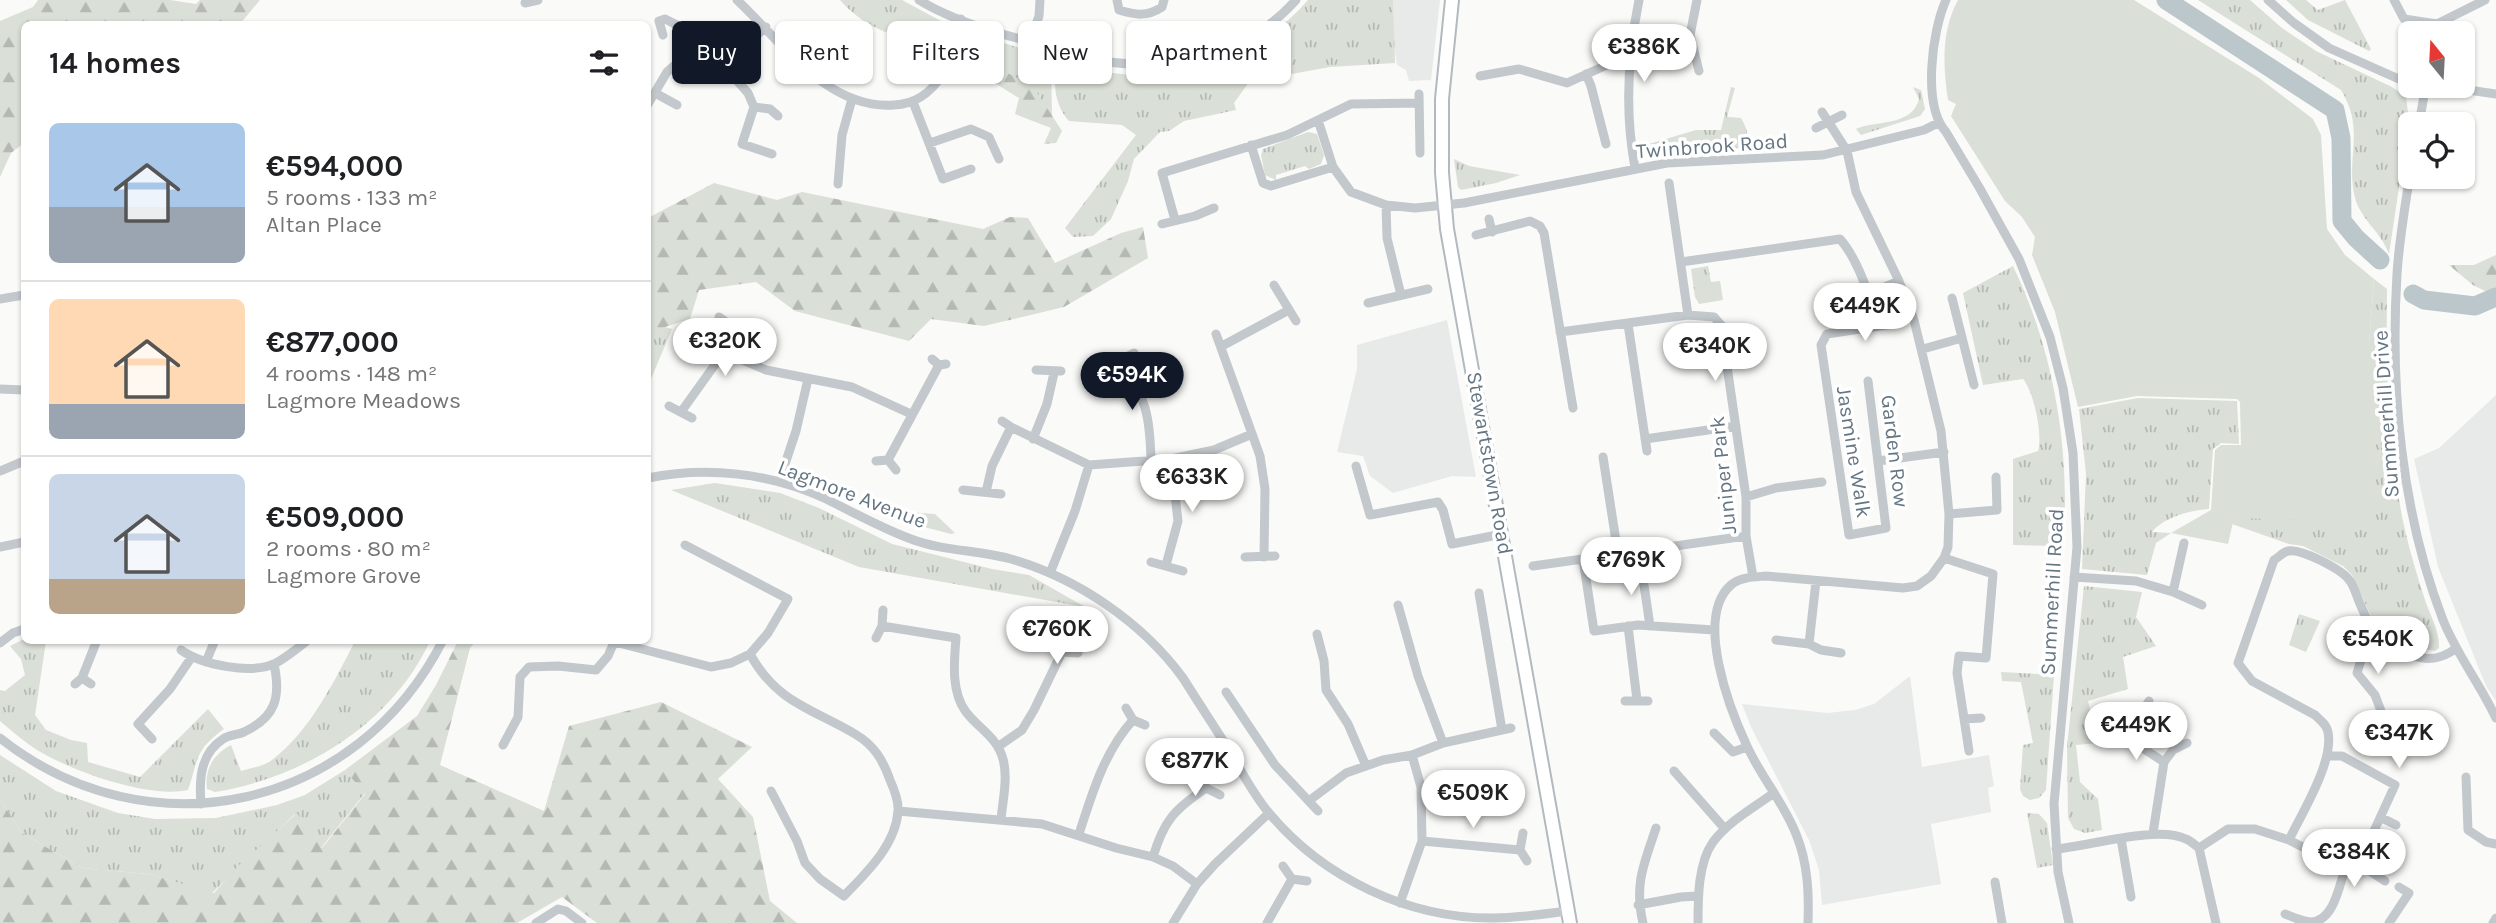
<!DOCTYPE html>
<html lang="en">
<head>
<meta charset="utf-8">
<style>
	body { margin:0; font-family:Karla,sans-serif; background:#f2f2f2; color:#202124; height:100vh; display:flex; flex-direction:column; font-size:26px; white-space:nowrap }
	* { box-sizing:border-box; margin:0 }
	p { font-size:23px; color:#757577 }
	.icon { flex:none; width:38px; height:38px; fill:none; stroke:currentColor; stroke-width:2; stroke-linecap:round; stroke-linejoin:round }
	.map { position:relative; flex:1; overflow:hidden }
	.side { position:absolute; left:21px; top:21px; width:630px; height:623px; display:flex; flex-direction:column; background:#fff; border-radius:10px; box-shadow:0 2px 5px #0004 }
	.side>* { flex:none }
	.top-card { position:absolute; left:672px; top:21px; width:665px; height:63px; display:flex; gap:14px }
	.needle { width:46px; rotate:342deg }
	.controls { position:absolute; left:2398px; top:21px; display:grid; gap:14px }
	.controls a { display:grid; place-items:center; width:77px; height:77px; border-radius:10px; background:#fff; box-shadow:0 2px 5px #0004; font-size:35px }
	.price { position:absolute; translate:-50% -60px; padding:0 16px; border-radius:24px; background:#fff; color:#222; font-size:23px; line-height:46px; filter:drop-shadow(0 2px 4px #0008) }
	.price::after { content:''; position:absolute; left:50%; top:42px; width:21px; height:16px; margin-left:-10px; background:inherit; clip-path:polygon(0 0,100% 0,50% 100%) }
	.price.current { background:#111827; color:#fff }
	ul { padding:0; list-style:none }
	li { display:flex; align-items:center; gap:21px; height:175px; padding:0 28px }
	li+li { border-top:2px solid #e0e0e0 }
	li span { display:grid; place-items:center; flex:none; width:196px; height:140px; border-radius:10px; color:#555 }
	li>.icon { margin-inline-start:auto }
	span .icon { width:84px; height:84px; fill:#fffc; stroke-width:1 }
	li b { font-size:30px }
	h2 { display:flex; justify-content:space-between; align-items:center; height:84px; padding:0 28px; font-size:30px }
	.chip { padding:0 24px; border-radius:10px; background:#fff; box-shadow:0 2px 5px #0004; font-size:24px; line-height:63px }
	.chip.current { background:#111827; color:#fff }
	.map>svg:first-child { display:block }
</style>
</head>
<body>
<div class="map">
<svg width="2496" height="923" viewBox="0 0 2496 923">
	<defs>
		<pattern id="grass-tufts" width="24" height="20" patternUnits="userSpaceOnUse" patternTransform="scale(1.75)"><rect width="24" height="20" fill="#dadfd7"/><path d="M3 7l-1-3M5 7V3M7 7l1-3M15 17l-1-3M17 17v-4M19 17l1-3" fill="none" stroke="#b4b9b4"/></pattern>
		<pattern id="forest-firs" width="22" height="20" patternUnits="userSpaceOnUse" patternTransform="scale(1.75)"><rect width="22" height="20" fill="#dadfd7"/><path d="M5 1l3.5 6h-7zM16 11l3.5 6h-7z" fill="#b4b9b4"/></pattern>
	</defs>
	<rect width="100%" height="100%" fill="#fafaf8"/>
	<!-- built -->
	<path fill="#e8e9e9" d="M 1393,0 L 1440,0 L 1431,80 L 1409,81 L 1406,70 L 1397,65 L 1394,45 Z
		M 1447,320 L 1476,477 L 1452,476 L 1393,493 L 1370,476 L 1363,456 L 1337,452 L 1357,369 L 1357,345 Z
		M 2496,395 L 2496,701 L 2486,686 L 2438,567 L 2414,459 L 2439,448 Z
		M 1910,676 L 1922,767 L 1989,755 L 1994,786 L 1988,788 L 1991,812 L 1931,824 L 1941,884 L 1822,905 L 1819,870 L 1809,840 L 1751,727 L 1742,704 L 1827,713 L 1855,710 L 1874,704 Z"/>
	<!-- grass -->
	<path fill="url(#grass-tufts)" d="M 840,0 L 902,0 L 941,21 L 944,28 L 939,44 C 900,40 866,30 840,0 Z
		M 1308,0 L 1393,0 L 1395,63 L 1330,67 L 1249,82 L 1234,103 L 1236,110 L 1184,121 L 1169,131 L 1160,132 L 1134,159 L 1128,181 L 1111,219 L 1093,236 L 1073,237 L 1065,228 L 1136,135 L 1122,125 L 1069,121 C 1056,108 1047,74 1066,62 C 1082,64 1097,70 1113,73 C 1183,83 1262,54 1308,0 Z
		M 2198,0 L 2250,0 L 2282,28 L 2316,51 L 2392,87 L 2406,97 L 2409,121 L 2389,254 C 2382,233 2361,220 2355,198 C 2345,157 2366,131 2341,90 Z
		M 2286,0 L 2306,0 L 2318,10 L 2345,0 L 2371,49 L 2369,51 L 2308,20 Z
		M 975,34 L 1048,57 L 1051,62 L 1052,116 L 983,61 L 975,65 L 967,52 L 970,39 Z
		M 1731,87 L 1735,88 L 1727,117 L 1741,118 C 1747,128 1751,139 1743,148 L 1654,153 L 1642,146 L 1696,130 L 1721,130 Z
		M 1913,87 L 1921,90 L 1925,109 L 1920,116 L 1861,135 L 1856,129 C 1875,120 1912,127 1919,99 Z
		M 1308,132 L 1317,134 L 1324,155 L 1321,164 L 1309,169 L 1305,166 L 1276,175 L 1276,180 L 1265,175 L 1261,155 L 1263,149 Z
		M 1454,159 L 1469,166 L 1520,175 L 1496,183 L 1461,190 L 1458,187 Z
		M 1708,266 L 1711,282 L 1720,281 L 1723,300 L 1699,304 L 1695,297 L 1691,269 Z
		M 2013,266 C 2054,351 2071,452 2063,546 L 2013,545 L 2013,459 L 2038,451 C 2043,435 2034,392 2023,379 L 1983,385 L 1963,293 Z
		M 2374,279 L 2387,289 C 2386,369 2387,451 2405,530 C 2410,552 2417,575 2424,597 C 2429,614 2440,630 2439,648 L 2435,651 L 2398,645 L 2383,634 L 2371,616 L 2352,575 L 2343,566 L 2303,546 L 2289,544 L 2232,524 L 2234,518 L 2369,346 Z
		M 648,322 L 672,329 L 648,386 Z
		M 2138,398 L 2237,401 L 2239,444 L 2221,443 L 2213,449 L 2209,509 C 2191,510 2164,517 2152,532 L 2171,533 L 2156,543 L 2147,575 L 2082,569 L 2086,474 L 2079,409 Z
		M 715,483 L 780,493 L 819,508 L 892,544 L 992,569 L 1029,575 L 1085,607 L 859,567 L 671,490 Z
		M 907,512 L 935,514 L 955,533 L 951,534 L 890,518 Z
		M 2084,586 L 2142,592 L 2136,617 L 2156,646 L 2123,657 L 2128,689 L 2088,701 L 2098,743 L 2076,745 L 2080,782 L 2098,799 L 2102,830 L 2085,833 L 2074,829 L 2068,818 L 2067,747 Z
		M 2299,614 L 2320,621 L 2306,652 L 2289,645 Z
		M 24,639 L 46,641 L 35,715 L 46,730 L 71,740 L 87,743 L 88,762 L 140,777 L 208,709 L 224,729 C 194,751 199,758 188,790 C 148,799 68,770 34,748 C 22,740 11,730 0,721 L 0,690 L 5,691 L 25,675 L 21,659 L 10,646 Z
		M 355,641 L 430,641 C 391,725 304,777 215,792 L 207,789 C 204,769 214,754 231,745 L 241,771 C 251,768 264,766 272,760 C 310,731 334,682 355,641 Z
		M 2001,672 L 2054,675 L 2046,790 L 2039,798 L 2030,800 L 2023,796 L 2020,789 L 2023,745 L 2033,743 L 2021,682 L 2002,681 Z
		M 0,755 L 56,791 L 118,813 L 155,819 L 216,818 L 277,805 L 305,795 L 345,770 L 365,793 L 321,848 L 295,814 L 212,893 L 148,874 L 82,868 L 22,833 L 0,799 Z
		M 2027,813 L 2039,814 L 2047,823 L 2053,865 L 2037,868 Z"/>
	<!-- forest -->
	<path fill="url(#forest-firs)" d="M 38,0 L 170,0 L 196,4 L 200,0 L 260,0 L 240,24 L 24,24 L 24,143 L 11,153 L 0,177 L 0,21 L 33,7 Z
		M 983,61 L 1032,85 L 1062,131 L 1056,143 L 1044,144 L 1051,128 L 1015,114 L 1019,98 L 990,80 L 980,63 Z
		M 714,183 L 777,200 L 802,192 L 983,229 L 1010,217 L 1028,218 L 1055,263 L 1121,233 L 1143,227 L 1148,258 L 1064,307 L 984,326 L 931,319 L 909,341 L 795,311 L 756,282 L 699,290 L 690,319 L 659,329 L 648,325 L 648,218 Z
		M 2496,255 L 2496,289 L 2489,293 L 2473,285 L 2449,265 L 2474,265 Z
		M 458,641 L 476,641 L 470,648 L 440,765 L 544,811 L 569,726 L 661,702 L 752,747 L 718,779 L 753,817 L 770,901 L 797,923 L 597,923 L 562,897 L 517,923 L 0,923 L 0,799 L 22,833 L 82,868 L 148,874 L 214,893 L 238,866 L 297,813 L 322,848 L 365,794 L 345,770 L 417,716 L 436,685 Z"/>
	<!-- pitch -->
	<path fill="#dadfd7" d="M 1958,0 L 2134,0 L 2259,78 L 2313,119 L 2321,135 L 2327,229 L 2345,255 L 2374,279 L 2369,346 L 2368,522 L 2234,518 L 2228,544 L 2171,533 L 2211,510 L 2215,450 L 2221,445 L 2241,445 L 2240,402 L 2237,399 L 2137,396 L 2078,407 L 2055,312 L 2032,255 L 2035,237 L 2022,217 L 2005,201 L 1951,116 L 1956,104 L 1948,100 C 1943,67 1941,31 1958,0 Z"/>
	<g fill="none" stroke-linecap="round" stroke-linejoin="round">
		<!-- river -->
		<path stroke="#bbc7cb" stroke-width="19" d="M 2166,0 L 2335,110 L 2341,138 L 2342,221 L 2356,238 L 2380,260
			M 2413,294 L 2424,300 L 2475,306 L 2496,297"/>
		<!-- secondary casing -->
		<g stroke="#b3babf" stroke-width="16">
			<path id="secondary" d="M 1452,0 L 1442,99 L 1442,173 L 1447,229 L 1570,923"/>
		</g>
		<!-- street -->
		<path stroke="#c3c8cc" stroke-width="9" d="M 737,0 C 781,41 827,110 894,105 C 914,104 931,93 942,75 C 951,59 956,37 961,19
			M 919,0 C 951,20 992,32 1028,41 C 1047,46 1066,54 1085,58 C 1161,74 1242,60 1296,0
			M 1117,0 L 1119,10 C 1136,15 1147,17 1162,7 L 1164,0
			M 1697,0 L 1690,35 L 1699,71
			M 1946,0 C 1932,31 1922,105 1946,132 L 1979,187 L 2019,259 L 2050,337 L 2063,388 L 2073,453 L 2077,547 L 2054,804 L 2058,872 L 2069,923
			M 2268,0 L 2294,23 L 2329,48 L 2410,84
			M 2394,0 L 2404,19 L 2437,24 L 2485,0
			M 525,3 L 538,0
			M 663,35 L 659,21 L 665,19 L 685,29 L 698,45 L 723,65 L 748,93 L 754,107 L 742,144 L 772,154
			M 1030,42 L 1039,16 L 1040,0
			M 723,65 L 766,27
			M 1586,74 L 1591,86 L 1606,144
			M 1480,76 L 1519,69 L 1567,83 L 1609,64 L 1630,64
			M 2414,86 L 2425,90 L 2448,87 L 2496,94
			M 655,93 L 677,105
			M 1419,94 L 1420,153
			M 913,102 L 943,179 L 971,169
			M 648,104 L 667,72 L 698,45
			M 754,107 L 770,109 L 778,116
			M 1318,120 L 1333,167 L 1351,192 L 1386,205 L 1415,208 L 1464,203 L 1667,163 L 1823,155 L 1924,130 L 1938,123
			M 2419,124 L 2425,90
			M 2458,124 L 2459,118
			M 1816,128 L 1842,115
			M 930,143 L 971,129 L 989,137 L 999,159
			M 1251,145 L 1263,183 L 1271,186 L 1333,167
			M 1635,168 C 1625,114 1628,54 1639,0
			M 2410,174 C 2405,207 2399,241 2397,274 C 2390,389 2401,511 2443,620 C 2457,655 2480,684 2496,718
			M 1669,183 L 1688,315
			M 838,184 L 842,135 L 852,99
			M 1386,205 L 1387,238 L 1401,295
			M 1489,219 L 1492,232
			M 1175,220 L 1162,173 L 1287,135 L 1351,104 L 1419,103
			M 1162,224 L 1195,216 L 1214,208
			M 1476,235 L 1530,221 L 1540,226 L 1544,233 L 1573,408
			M 1681,262 L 1840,239 C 1860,262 1869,298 1880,326
			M 1274,285 L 1296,321
			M 1868,294 L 1899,281
			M 1952,298 L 1974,385
			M 0,299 L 24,295
			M 1368,303 L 1428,289
			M 719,317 L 730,325 L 742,327
			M 1628,324 L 1647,451
			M 1560,332 L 1688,315 L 1714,317 L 1721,325 L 1746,497 L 1746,536 L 1753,577
			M 1216,334 L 1260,456 L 1265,489 L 1264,557
			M 1222,346 L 1289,310
			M 1923,349 L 1962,338
			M 724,352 L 766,370 L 852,387 L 911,414
			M 932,359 L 939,365 L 946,364
			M 1123,360 C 1146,403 1150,413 1151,462
			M 1109,366 L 1134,353
			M 1036,370 L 1061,371
			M 1868,381 L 1886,528 L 1849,535 L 1821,345 L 1827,334 L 1899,323
			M 0,389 L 24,390
			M 669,406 L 692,418
			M 681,412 L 724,352 L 730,325
			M 1002,421 L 1011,427 L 1089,465 L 1171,459 L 1214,450 L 1252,434
			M 1033,439 L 1047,404 L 1054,373
			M 1645,439 L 1736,426
			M 1603,457 L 1618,554
			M 888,460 L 939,365
			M 876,461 L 888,460 L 896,470
			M 1878,461 L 1944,452
			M 1356,466 L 1370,515 L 1438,502 L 1443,510 L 1452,544 L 1502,534
			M 0,471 L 24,461
			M 648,478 C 706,466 770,473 824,498 C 853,512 881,528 911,539 C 942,551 978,550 1011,559 C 1077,578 1142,622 1183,678 C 1198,702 1214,726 1229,750 C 1241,771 1253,794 1269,813 C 1323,878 1409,919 1494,918 C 1518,918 1544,914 1568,911
			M 779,482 L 796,431 L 808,379
			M 963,490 L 1001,494
			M 986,492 L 992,466 L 1011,427
			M 1746,497 L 1776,488 L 1822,482
			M 1949,514 L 1997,510 L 1996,477
			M 0,547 L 24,542
			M 1639,551 L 1650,626
			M 1245,557 L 1275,556
			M 1944,558 L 1993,574 L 1986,658 L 1959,656 L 1957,673 L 1969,751
			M 1583,559 L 1594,631 L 1638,625 L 1714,630
			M 1151,562 L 1183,571
			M 1166,565 L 1178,521 L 1171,459
			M 1533,566 L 1746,536
			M 1050,573 L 1075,511 L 1089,465
			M 2074,577 L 2136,581 L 2173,592 L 2202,605
			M 2173,592 L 2184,543
			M 1479,593 L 1502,730
			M 1398,605 L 1418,676 L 1443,743
			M 882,626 L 956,638 C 954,662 951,692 966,712 C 979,729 997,737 1003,759 C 1008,777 1003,800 1001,819
			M 1628,626 L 1637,700
			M 1317,634 L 1324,661 L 1326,690 L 1348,724 L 1366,766
			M 876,638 L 882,626 L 883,610
			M 2378,638 L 2363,654 L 2357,673 L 2375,695 L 2381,711
			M 1776,640 L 1809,644 L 1821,650 L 1841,653
			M 615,642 L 711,667 L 731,663 L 750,654 L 768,633 L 788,599 L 685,545
			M 1053,642 L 1062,652 L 1078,653
			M 0,643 L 13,633 L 24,629
			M 1809,644 L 1816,581
			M 181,650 C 202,665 252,675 276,663 C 287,657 298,648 308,640
			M 750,654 C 777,703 811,708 855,734 C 874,745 883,760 890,780 C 894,789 899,801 898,811 C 896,845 866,873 844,896 L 820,879 L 805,863 L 797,841 L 771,791
			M 206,662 L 215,640
			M 82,678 L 91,684
			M 75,684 L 82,678 L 97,640
			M 1226,692 L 1275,765 L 1318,811
			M 1625,701 L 1648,701
			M 2149,701 C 2135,723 2138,724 2144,749 L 2164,762 L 2153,833
			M 1126,708 L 1133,720 L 1145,725
			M 1964,719 L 1981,718
			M 1714,733 L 1733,752 L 1747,747
			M 0,738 C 149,856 357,810 443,640
			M 152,739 L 138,724 L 170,689 L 191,658
			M 503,745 L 518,717 L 520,677 L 529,667 L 558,666 L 596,670 L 608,656 L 615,640
			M 999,746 L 1022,730 L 1034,710 L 1062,652
			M 2328,756 L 2342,756 L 2395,785 L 2374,831
			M 2164,762 L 2173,750 L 2187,743
			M 1674,771 L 1725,829
			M 1200,773 L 1206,788 L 1220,795
			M 2466,777 L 2468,830 L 2486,842 L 2496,844
			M 1310,800 L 1346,773 L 1383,760 L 1412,755 L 1443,743 L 1511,728
			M 201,804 C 199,780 200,754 223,739 C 229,735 237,735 244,732 C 276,717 281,697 274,664
			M 898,811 L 1042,824 L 1116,848 L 1153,857 L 1173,866 L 1197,884
			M 2382,818 L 2396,825
			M 1523,833 L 1520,850 L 1527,861
			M 1079,834 C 1092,794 1104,752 1133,720
			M 2121,839 L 2131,897
			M 1422,841 L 1520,850
			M 2199,848 L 2228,829 L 2255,829 L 2289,840 C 2302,813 2334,762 2328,732 C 2327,725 2320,720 2315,715 L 2252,681 L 2238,663 L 2274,560 C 2278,558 2283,552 2288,551 C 2301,548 2343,570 2350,581 C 2355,588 2357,598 2361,606 C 2373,636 2384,645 2414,656 C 2428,661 2443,658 2455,649
			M 2056,849 C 2090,846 2157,825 2186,839 C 2191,841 2195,845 2199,848 L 2216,923
			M 1153,857 C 1164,820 1175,809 1206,788
			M 1283,866 L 1292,879 L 1307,881
			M 2365,868 L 2385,881
			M 1995,882 L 2002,923
			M 1400,903 L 1422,841 L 1421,787 L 1412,755
			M 1638,905 L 1681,897 L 1698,896
			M 2285,914 C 2293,917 2303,922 2311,922 C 2334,921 2339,886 2345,869 L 2289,840
			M 536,923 L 558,909 L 566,911 L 582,923
			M 1173,923 L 1197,884 L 1215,864 L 1269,813
			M 1267,923 L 1292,879
			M 1643,923 C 1634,884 1644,864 1656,828
			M 1698,923 C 1698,898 1698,863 1713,842 C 1728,822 1754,807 1774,793
			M 1808,923 C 1809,893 1808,863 1796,834 C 1784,803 1761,777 1747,746 C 1730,710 1694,617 1731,585 C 1740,577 1755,577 1766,576 L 1903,588 L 1917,586 L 1931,576 L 1944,558 L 1948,547 L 1949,514 L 1941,431 L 1914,320 L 1899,281 L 1856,192 L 1847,151 L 1822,112
			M 2389,923 L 2409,893 L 2399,887
			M 2493,923 L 2496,918"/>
		<!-- secondary -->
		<use href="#secondary" stroke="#fff" stroke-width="12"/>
	</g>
	<g text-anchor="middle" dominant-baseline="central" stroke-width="7" stroke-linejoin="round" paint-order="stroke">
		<!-- street labels -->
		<g font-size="21" fill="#657683" stroke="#fff">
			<text transform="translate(1712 146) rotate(-4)">Twinbrook Road</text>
			<text transform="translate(2386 414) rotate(-94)">Summerhill Drive</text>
			<text transform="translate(1895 451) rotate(83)">Garden Row</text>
			<text transform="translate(1854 452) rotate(81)">Jasmine Walk</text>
			<text transform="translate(1490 463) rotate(80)">Stewartstown Road</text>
			<text transform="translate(1723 475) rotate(-96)">Juniper Park</text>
			<text transform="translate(852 494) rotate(21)">Lagmore Avenue</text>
			<text transform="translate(2052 592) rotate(-87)">Summerhill Road</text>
		</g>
	</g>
</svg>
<div class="controls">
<a><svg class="needle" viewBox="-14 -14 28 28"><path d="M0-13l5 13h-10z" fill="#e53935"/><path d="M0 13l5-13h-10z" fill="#757577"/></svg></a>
<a><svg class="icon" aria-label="locate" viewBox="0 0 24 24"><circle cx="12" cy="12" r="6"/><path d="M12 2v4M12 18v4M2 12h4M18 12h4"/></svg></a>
</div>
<b class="price" style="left:1644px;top:84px">€386K</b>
<b class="price" style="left:1865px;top:343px">€449K</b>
<b class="price" style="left:725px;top:378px">€320K</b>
<b class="price" style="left:1715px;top:383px">€340K</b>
<b class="price current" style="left:1132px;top:412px">€594K</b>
<b class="price" style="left:1192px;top:514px">€633K</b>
<b class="price" style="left:1631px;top:597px">€769K</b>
<b class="price" style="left:1057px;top:666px">€760K</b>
<b class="price" style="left:2378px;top:676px">€540K</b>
<b class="price" style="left:2136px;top:762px">€449K</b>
<b class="price" style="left:2399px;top:770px">€347K</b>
<b class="price" style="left:1195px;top:798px">€877K</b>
<b class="price" style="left:1473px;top:830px">€509K</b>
<b class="price" style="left:2354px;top:889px">€384K</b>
<div class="top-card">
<a class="chip current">Buy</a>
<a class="chip">Rent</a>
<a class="chip">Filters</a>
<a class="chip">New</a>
<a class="chip">Apartment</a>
</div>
<section class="side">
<h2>14 homes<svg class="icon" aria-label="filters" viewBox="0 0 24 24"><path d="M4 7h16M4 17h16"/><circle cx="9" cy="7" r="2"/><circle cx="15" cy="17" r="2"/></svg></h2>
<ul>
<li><span style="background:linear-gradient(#a9c7e8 60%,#9aa5b1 0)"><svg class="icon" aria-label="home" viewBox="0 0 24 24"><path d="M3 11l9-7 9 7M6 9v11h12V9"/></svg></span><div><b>€594,000</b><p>5 rooms · 133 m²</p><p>Altan Place</p></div></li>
<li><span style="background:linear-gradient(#ffd9b3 75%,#9aa5b1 0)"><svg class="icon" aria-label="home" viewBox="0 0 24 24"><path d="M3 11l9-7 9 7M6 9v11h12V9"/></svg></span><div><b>€877,000</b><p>4 rooms · 148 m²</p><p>Lagmore Meadows</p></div></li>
<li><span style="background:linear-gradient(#c9d6e8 75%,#b9a48a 0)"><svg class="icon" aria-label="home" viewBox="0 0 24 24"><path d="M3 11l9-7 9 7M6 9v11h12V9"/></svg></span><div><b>€509,000</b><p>2 rooms · 80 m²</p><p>Lagmore Grove</p></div></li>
</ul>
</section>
</div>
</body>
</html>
